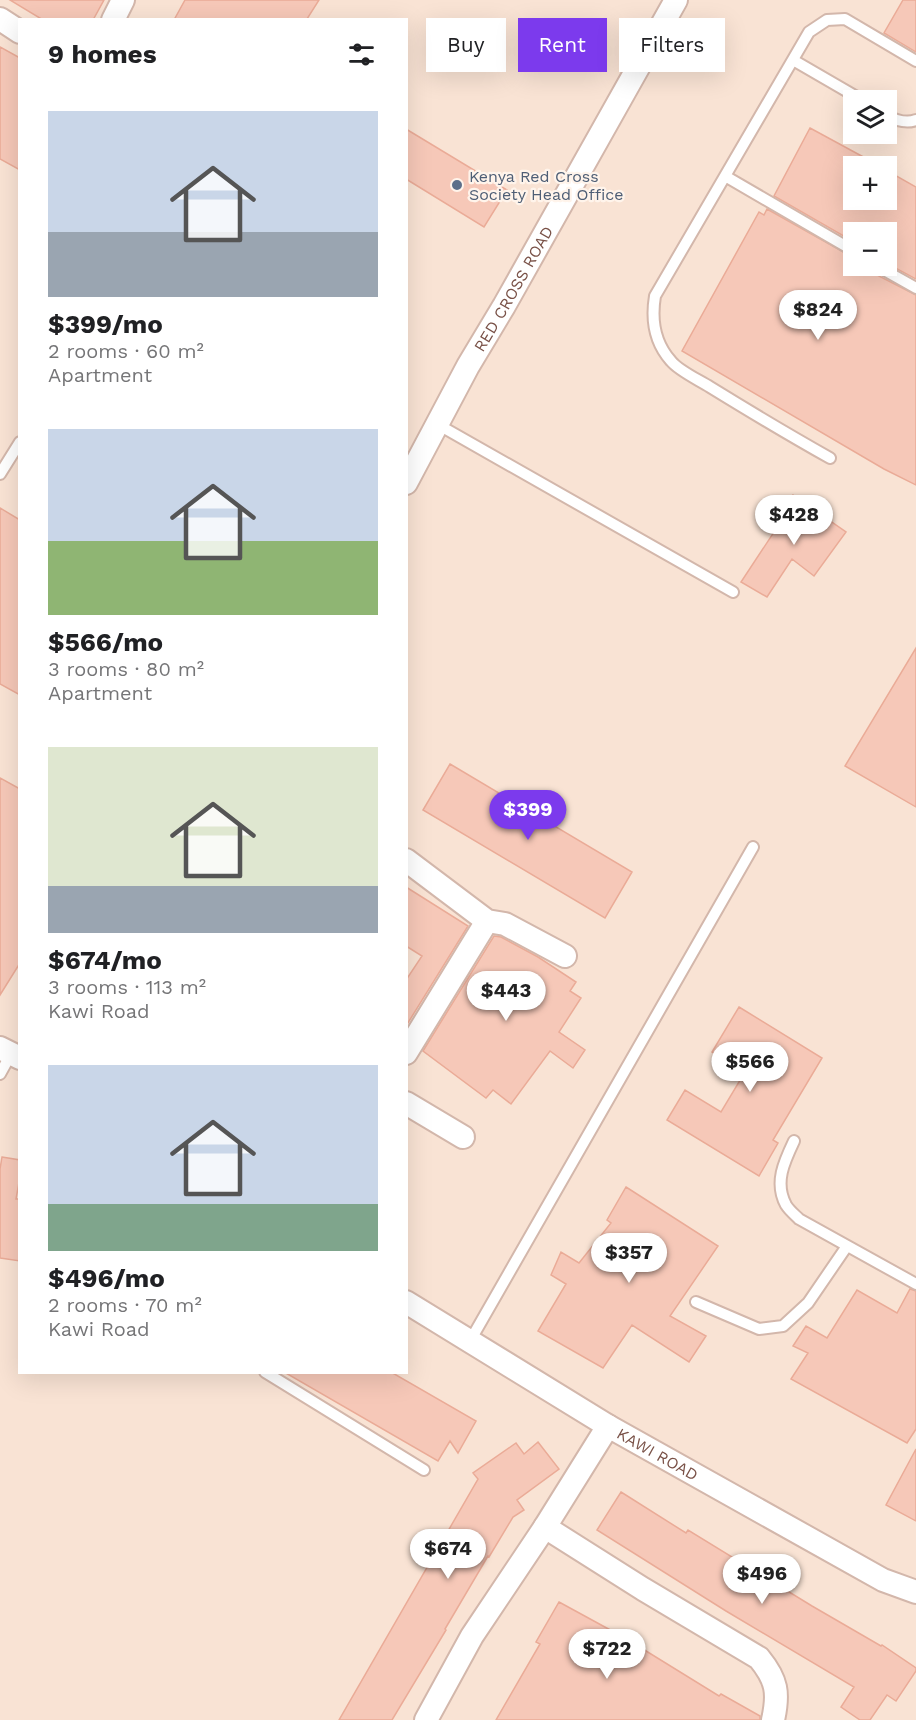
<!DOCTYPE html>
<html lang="en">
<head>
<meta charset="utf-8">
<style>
	body { margin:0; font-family:"Work Sans",sans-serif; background:#f2f2f2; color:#202124; height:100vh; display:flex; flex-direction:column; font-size:22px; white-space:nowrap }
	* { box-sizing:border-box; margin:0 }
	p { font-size:20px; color:#757577 }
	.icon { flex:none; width:33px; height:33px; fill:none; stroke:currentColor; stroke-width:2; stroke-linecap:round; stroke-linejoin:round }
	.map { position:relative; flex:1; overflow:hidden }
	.sheet { position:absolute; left:18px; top:18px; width:390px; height:1356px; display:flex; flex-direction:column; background:#fff; border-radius:0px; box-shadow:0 6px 24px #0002 }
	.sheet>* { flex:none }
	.hud { position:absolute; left:426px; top:18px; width:399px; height:54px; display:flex; gap:12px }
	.buttons { position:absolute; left:843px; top:90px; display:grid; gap:12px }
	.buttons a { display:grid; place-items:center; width:54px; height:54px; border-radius:0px; background:#fff; box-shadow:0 6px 24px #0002; font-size:30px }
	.price { position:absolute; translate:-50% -51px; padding:0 14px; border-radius:21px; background:#fff; color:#222; font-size:20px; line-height:39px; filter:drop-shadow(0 2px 3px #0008) }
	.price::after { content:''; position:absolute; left:50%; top:36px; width:18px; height:14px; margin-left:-9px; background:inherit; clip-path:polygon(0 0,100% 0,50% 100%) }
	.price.active { background:#7c3aed; color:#fff }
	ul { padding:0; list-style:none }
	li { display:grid; align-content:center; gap:12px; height:318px; padding:0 30px }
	li span { display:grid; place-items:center; height:186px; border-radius:0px; color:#555 }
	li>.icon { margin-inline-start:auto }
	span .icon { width:108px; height:108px; fill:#fffc; stroke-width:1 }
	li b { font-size:26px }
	h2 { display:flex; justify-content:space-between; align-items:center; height:72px; padding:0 30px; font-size:26px }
	.pill { padding:0 21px; border-radius:0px; background:#fff; box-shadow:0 6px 24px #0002; font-size:21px; line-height:54px }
	.pill.active { background:#7c3aed; color:#fff }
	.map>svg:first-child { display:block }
</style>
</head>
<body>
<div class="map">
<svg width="916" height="1720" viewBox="0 0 916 1720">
	<rect width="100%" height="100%" fill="#fef0e3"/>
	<!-- residential -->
	<path fill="#f9e3d4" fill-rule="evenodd" d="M 0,0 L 916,0 L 916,1720 L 0,1720 ZM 20,20 L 406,20 L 406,1372 L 20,1372 ZM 854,100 L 886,100 L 886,134 L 854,134 ZM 854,166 L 886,166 L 886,200 L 854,200 ZM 854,232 L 886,232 L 886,266 L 854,266 Z"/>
	<!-- building -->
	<path fill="#f6c8b8" stroke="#eaab97" stroke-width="1.5" d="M 10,0 L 104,0 L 93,20 L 43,20 Z
		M 185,0 L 319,0 L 307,19 L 174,20 Z
		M 903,0 L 916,0 L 916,52 L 884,33 Z
		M 0,47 L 20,58 L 20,170 L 0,159 Z
		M 810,128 L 880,166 L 854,166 L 854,200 L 886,200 L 886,170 L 916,187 L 916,279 L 886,263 L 886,232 L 854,232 L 854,242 L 774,196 Z
		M 406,129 L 507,190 L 484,227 L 406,179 Z
		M 767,209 L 854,258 L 854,266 L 870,266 L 873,273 L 916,295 L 916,485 L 884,469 L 682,351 L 759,212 L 764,215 Z
		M 793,495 L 846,532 L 814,576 L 792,559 L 767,597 L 741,582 L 784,517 L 780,514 Z
		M 0,508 L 20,520 L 20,695 L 0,684 Z
		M 916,648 L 916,807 L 845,766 Z
		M 450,764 L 632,872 L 605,918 L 423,810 Z
		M 0,778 L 20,789 L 20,963 L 0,995 Z
		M 406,887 L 468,926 L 406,1026 L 406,980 L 422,956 L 406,946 Z
		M 494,936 L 501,937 L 538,957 L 576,982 L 570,991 L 581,998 L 559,1032 L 585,1050 L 573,1068 L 550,1051 L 511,1104 L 493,1090 L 486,1098 L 423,1051 Z
		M 739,1007 L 822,1058 L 773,1140 L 778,1143 L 759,1176 L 667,1120 L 685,1090 L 721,1112 L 745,1072 L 712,1052 Z
		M 2,1157 L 20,1160 L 20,1177 L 16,1199 L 20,1199 L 20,1261 L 0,1258 L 0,1169 Z
		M 626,1187 L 718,1246 L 670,1316 L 706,1336 L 689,1362 L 632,1325 L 603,1368 L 538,1331 L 566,1284 L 551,1275 L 561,1252 L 579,1263 L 611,1223 L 607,1220 Z
		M 910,1289 L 916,1291 L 916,1429 L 907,1443 L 791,1379 L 808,1353 L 793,1346 L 806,1326 L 827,1338 L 857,1290 L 897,1313 Z
		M 284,1372 L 391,1372 L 476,1421 L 458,1453 L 450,1441 L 438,1461 Z
		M 538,1442 L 559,1469 L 517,1500 L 524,1510 L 513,1517 L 489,1557 L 488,1556 L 445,1629 L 446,1630 L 392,1720 L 339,1720 L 478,1479 L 473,1473 L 516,1443 L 524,1454 Z
		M 916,1449 L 916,1521 L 886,1505 Z
		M 621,1492 L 686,1533 L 688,1530 L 812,1606 L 881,1646 L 882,1645 L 916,1668 L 916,1671 L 896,1701 L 887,1695 L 870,1720 L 860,1720 L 841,1707 L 854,1687 L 726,1611 L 597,1530 Z
		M 559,1602 L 625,1638 L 719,1696 L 721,1694 L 760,1716 L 760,1720 L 496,1720 L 540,1644 L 536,1642 Z"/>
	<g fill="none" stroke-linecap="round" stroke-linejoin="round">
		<!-- lane casing -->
		<g stroke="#d3b7ab" stroke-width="14">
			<path id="lane" d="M 793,60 L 862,100
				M 886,115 C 895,120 906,124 916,120
				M 725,176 L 854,251
				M 877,266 L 916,288
				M 437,424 L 733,592
				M 830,458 C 789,435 749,411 710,387 C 699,380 679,371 671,361 C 654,342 651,320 655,296 L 809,32 L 827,20 L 845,19 L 916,61
				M 0,474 L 20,442
				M 0,1074 L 11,1054
				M 794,1141 C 784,1162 774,1183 786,1205 C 789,1210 795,1215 799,1219 L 916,1284
				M 696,1302 L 759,1329 L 783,1326 L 808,1303 L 847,1246
				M 470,1341 L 753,847
				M 265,1372 L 424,1470"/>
		</g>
		<!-- street casing -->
		<g stroke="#d3b7ab" stroke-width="26">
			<g id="street">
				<path d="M 0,19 L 20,32"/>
				<path d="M 113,20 L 123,0"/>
				<path id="s1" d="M 406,483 L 468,366 L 504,306 L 676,0"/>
				<path d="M 406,860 L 487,921 L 505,924 L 565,956"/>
				<path d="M 0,1048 L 20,1058"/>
				<path d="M 406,1053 L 487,921"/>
				<path d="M 406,1103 L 463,1137"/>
				<path id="s2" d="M 406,1302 L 608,1426 L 883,1580 L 916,1592"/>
				<path d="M 545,1527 L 643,1589 L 759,1658 C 777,1680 779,1693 773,1720"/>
				<path d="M 426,1720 L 472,1636 L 545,1527 L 608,1426"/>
			</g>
		</g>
		<!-- lane -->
		<use href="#lane" stroke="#fff" stroke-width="10"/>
		<!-- street -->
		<use href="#street" stroke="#fff" stroke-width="22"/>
	</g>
	<!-- markers -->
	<circle fill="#5c6f8a" stroke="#fff4eb" stroke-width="2" cx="457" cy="185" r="6"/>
	<g text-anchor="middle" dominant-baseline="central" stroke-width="4.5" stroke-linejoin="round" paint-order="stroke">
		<!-- service labels -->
		<g font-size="16" fill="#4e5e75" stroke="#fff4eb" text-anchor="start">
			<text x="469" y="176">Kenya Red Cross<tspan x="469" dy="18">Society Head Office</tspan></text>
		</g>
		<!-- street labels -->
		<g font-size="16" fill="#795147" stroke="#fff4eb">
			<text stroke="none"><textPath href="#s1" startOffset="222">RED CROSS ROAD</textPath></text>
			<text stroke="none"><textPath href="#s2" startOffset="294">KAWI ROAD</textPath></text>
		</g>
	</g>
</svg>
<div class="buttons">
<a><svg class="icon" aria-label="layers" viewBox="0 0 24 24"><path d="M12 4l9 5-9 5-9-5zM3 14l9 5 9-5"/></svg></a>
<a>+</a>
<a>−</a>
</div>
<b class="price" style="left:818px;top:341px">$824</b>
<b class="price" style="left:794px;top:546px">$428</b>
<b class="price active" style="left:528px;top:841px">$399</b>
<b class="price" style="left:506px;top:1022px">$443</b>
<b class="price" style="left:750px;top:1093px">$566</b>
<b class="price" style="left:629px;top:1284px">$357</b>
<b class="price" style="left:448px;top:1580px">$674</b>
<b class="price" style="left:762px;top:1605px">$496</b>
<b class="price" style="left:607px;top:1680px">$722</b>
<div class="hud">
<a class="pill">Buy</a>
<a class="pill active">Rent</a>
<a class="pill">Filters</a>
</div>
<section class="sheet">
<h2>9 homes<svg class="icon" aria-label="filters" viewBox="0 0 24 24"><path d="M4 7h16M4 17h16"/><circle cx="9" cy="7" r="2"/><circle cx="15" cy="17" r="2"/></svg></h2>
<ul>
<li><span style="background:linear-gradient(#c9d6e8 65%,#9aa5b1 0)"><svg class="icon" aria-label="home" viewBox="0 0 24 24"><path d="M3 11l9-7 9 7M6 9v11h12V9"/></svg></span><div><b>$399/mo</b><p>2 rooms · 60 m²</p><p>Apartment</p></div></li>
<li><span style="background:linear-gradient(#c9d6e8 60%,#8fb573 0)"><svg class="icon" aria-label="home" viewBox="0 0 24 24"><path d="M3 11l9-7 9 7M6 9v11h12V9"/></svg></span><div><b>$566/mo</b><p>3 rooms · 80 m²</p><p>Apartment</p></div></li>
<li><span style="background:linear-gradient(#dfe7d0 75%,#9aa5b1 0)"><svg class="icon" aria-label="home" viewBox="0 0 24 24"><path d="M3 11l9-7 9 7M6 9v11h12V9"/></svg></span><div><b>$674/mo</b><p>3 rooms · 113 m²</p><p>Kawi Road</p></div></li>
<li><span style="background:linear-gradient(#c9d6e8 75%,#7fa58c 0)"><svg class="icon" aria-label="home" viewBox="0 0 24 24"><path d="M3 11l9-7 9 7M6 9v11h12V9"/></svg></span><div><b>$496/mo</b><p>2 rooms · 70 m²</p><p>Kawi Road</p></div></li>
</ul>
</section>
</div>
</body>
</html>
